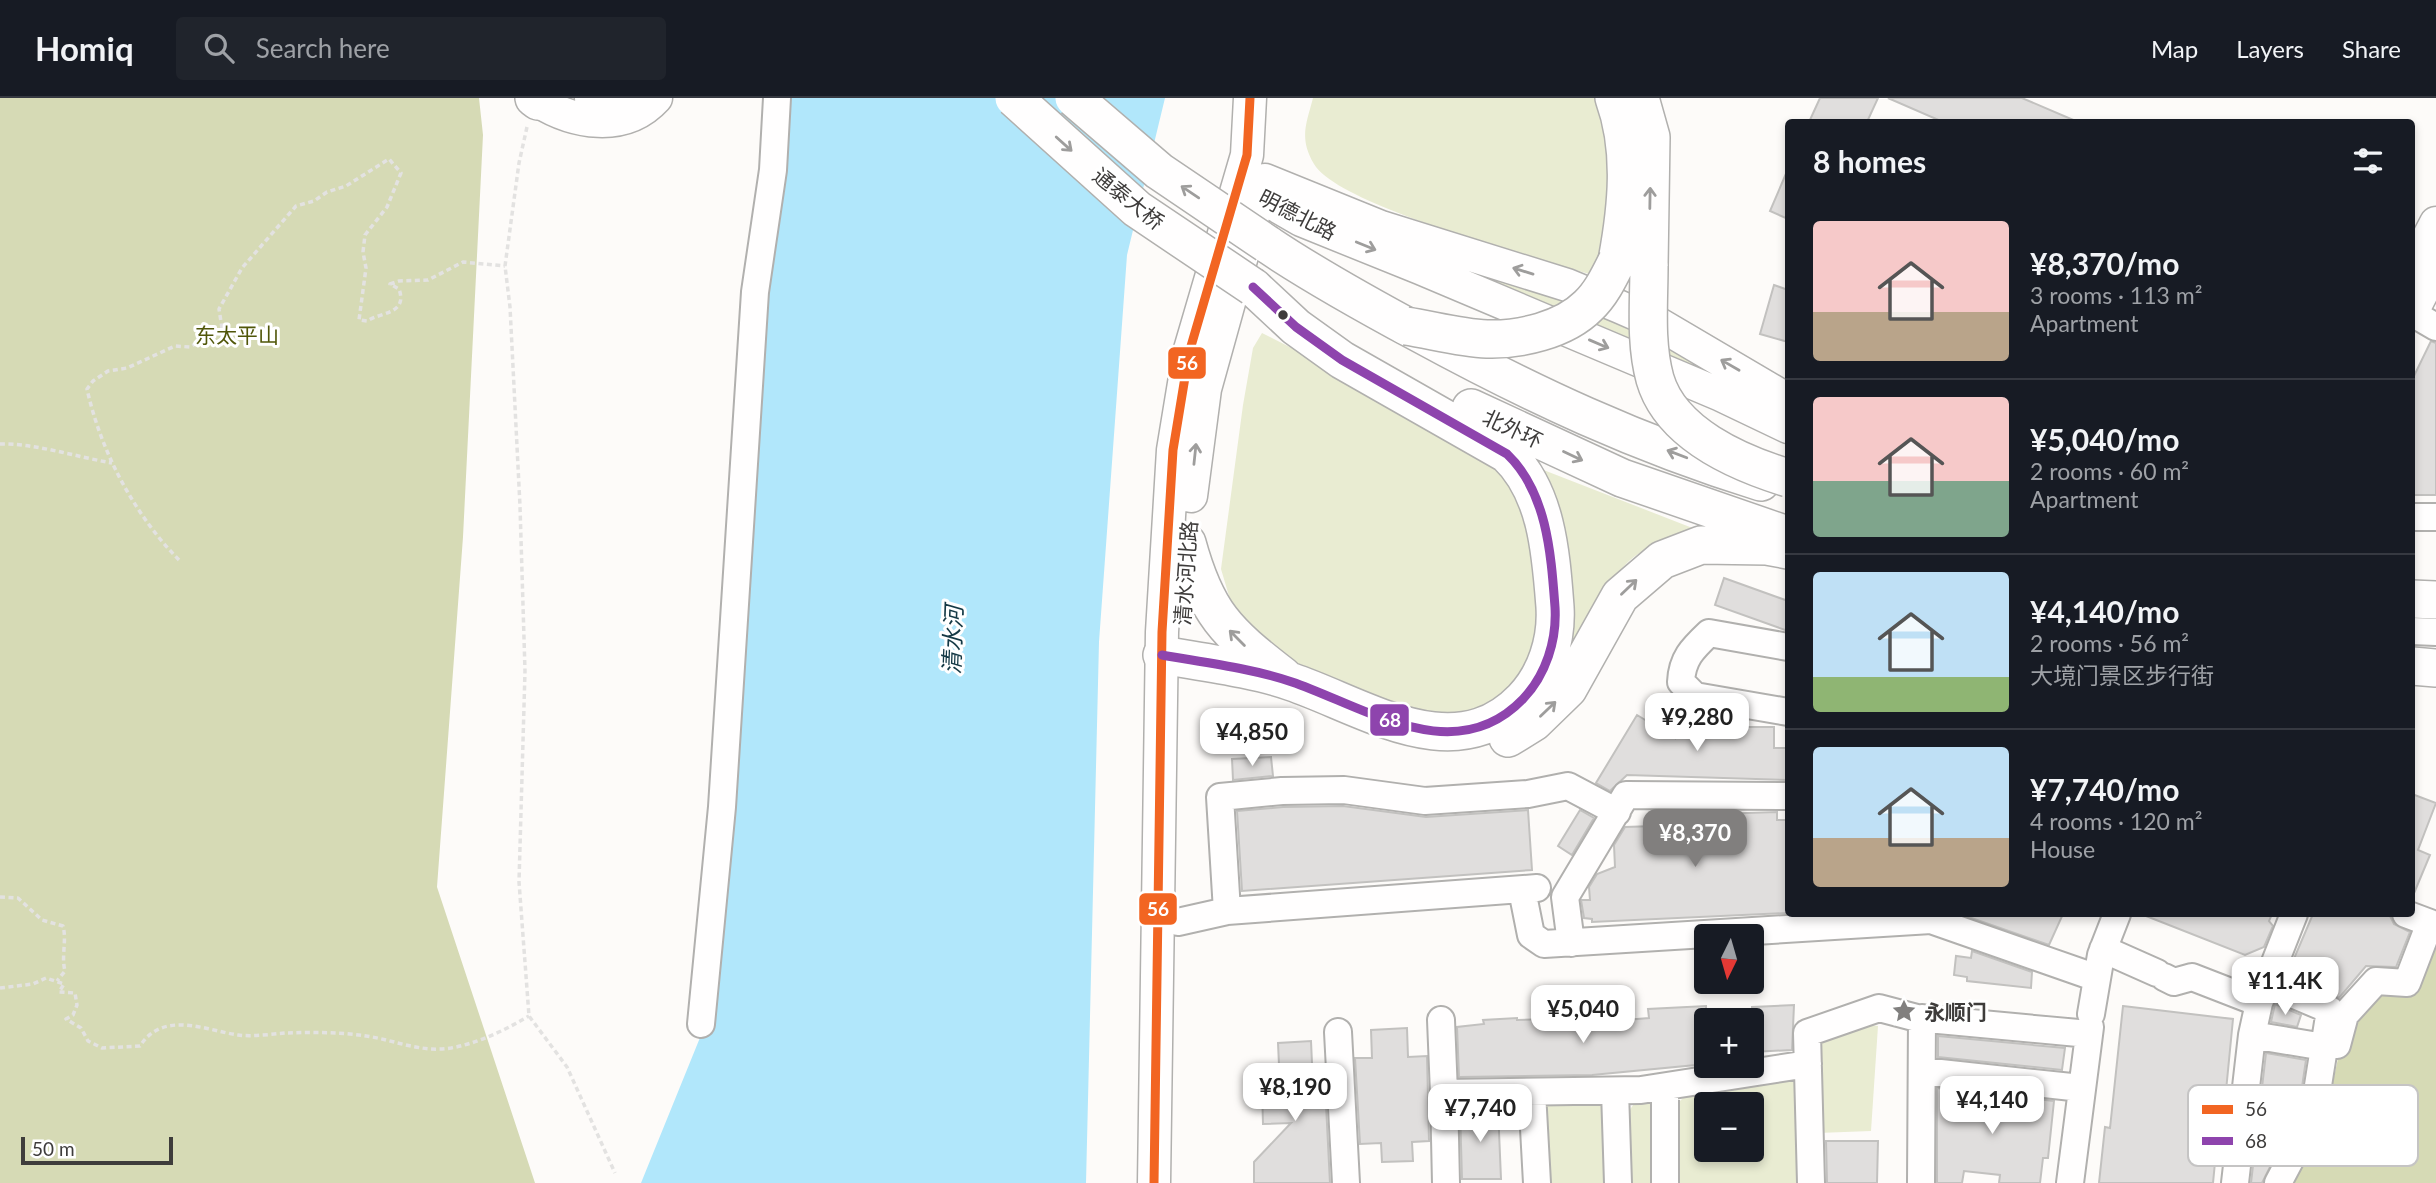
<!DOCTYPE html>
<html lang="en">
<head>
<meta charset="utf-8">
<style>
	body { margin:0; font-family:Lato,"Noto Sans SC",sans-serif; background:#20242c; color:#f1f3f6; height:100vh; display:flex; flex-direction:column; font-size:26px; white-space:nowrap }
	* { box-sizing:border-box; margin:0 }
	p { font-size:23px; color:#9ea1a6 }
	.icon { flex:none; width:38px; height:38px; fill:none; stroke:currentColor; stroke-width:2; stroke-linecap:round; stroke-linejoin:round }
	.map { position:relative; flex:1; overflow:hidden }
	.sheet { position:absolute; left:1785px; top:21px; width:630px; height:798px; display:flex; flex-direction:column; background:#171b24; border-radius:7px; box-shadow:0 4px 10px #0003 }
	.sheet>* { flex:none }
	.needle { width:46px; rotate:185deg }
	.tools { position:absolute; left:1694px; top:826px; display:grid; gap:14px }
	.tools a { display:grid; place-items:center; width:70px; height:70px; border-radius:7px; background:#171b24; box-shadow:0 4px 10px #0003; font-size:35px }
	.scale { position:absolute; left:21px; bottom:18px; width:152px; box-sizing:border-box; padding-left:7px; border:4px solid #3e3c3b; border-top:0; font-size:19px; line-height:24px; white-space:nowrap; color:#3e3c3b; -webkit-text-stroke:5px #fff; paint-order:stroke }
	.price { position:absolute; translate:-50% -60px; padding:0 16px; border-radius:14px; background:#fff; color:#222; font-size:23px; line-height:46px; filter:drop-shadow(0 2px 4px #0008) }
	.price::after { content:''; position:absolute; left:50%; top:42px; width:21px; height:16px; margin-left:-10px; background:inherit; clip-path:polygon(0 0,100% 0,50% 100%) }
	.price.current { background:#817f7e; color:#fff }
	ul { padding:0; list-style:none }
	li { display:flex; align-items:center; gap:21px; height:175px; padding:0 28px }
	li+li { border-top:2px solid #363941 }
	li span { display:grid; place-items:center; flex:none; width:196px; height:140px; border-radius:7px; color:#555 }
	li>.icon { margin-inline-start:auto }
	span .icon { width:84px; height:84px; fill:#fffc; stroke-width:1 }
	li b { font-size:30px }
	h2 { display:flex; justify-content:space-between; align-items:center; height:84px; padding:0 28px; font-size:30px }
	header { display:flex; align-items:center; gap:42px; box-sizing:border-box; height:98px; padding:0 35px; background:#171b24; border-bottom:2px solid #363941 }
	header strong { font-size:33px }
	nav { display:flex; gap:38px; margin-inline-start:auto; font-size:24px }
	.search { width:490px; height:63px; background:#20242c; display:flex; align-items:center; gap:18px; box-sizing:border-box; padding:0 24px; border-radius:7px; color:#9ea1a6; font-size:26px }
	.map>svg:first-child { display:block }
</style>
</head>
<body>
<header>
<strong>Homiq</strong>
<div class="search"><svg class="icon" aria-label="search" viewBox="0 0 24 24"><circle cx="10" cy="10" r="6"/><path d="M15 15l6 6"/></svg>Search here</div>
<nav><a>Map</a><a>Layers</a><a>Share</a></nav>
</header>
<div class="map">
<svg width="2436" height="1085" viewBox="0 0 2436 1085">
	<rect width="100%" height="100%" fill="#fdfbf9"/>
	<!-- green -->
	<path fill="#e9ecd2" fill-rule="evenodd" d="M 1313,0 L 1595,0 C 1608,22 1615,95 1611,120 C 1607,141 1600,158 1589,176 C 1535,159 1339,108 1314,66 C 1299,40 1306,27 1313,0 Z
		M 1412,149 L 1620,219 L 1772,311 Z
		M 1262,235 L 1325,267 L 1499,369 L 1521,403 L 1536,479 L 1537,512 L 1533,560 L 1493,610 L 1436,620 L 1289,571 L 1234,515 L 1221,471 L 1243,307 L 1253,250 Z
		M 1541,371 L 1695,431 C 1674,440 1644,448 1627,465 C 1600,492 1576,547 1558,581 Z
		M 1861,926 L 1878,928 L 1871,1033 L 1818,1035 L 1817,947 Z
		M 1797,979 L 1800,1085 L 1676,1085 L 1674,1009 L 1690,993 ZM 1706,1006 L 1752,1006 L 1752,1052 L 1706,1052 Z
		M 1600,999 L 1608,1019 L 1609,1085 L 1545,1085 L 1542,1007 Z
		M 1641,999 L 1649,1000 L 1657,1012 L 1659,1085 L 1624,1085 C 1624,1056 1616,1018 1641,999 Z"/>
	<!-- forest -->
	<path fill="#d6dab5" d="M 0,0 L 479,0 L 483,37 L 463,439 L 437,789 L 535,1085 L 0,1085 Z
		M 2436,851 L 2436,1085 L 2287,1085 L 2310,1046 L 2322,1033 L 2343,938 L 2387,887 L 2411,889 Z"/>
	<!-- water -->
	<path fill="#b1e7fb" d="M 787,0 L 1165,0 L 1127,157 L 1099,544 L 1086,1085 L 641,1085 L 710,915 L 740,486 Z"/>
	<!-- building -->
	<path fill="#e0dedd" stroke="#c2c1bf" stroke-width="2" d="M 1820,0 L 1878,0 L 1867,24 L 1809,24 Z
		M 1888,0 L 2022,0 L 2078,24 L 1943,24 Z
		M 1788,71 L 1788,121 L 1770,113 Z
		M 1774,187 L 1788,192 L 1788,244 L 1760,236 Z
		M 2431,243 L 2436,245 L 2436,397 L 2412,397 L 2412,282 Z
		M 1724,480 L 1788,503 L 1788,533 L 1715,507 Z
		M 1637,617 L 1675,640 L 1675,622 L 1724,621 L 1724,629 L 1774,629 L 1774,650 L 1788,650 L 1788,682 L 1627,677 L 1610,693 L 1596,685 Z
		M 1271,659 L 1273,678 L 1233,682 L 1232,661 Z
		M 2412,696 L 2436,705 L 2418,752 L 2430,757 L 2412,800 Z
		M 1343,708 L 1426,719 L 1528,712 L 1532,772 L 1242,793 L 1237,713 L 1283,709 Z
		M 1580,712 L 1594,720 L 1572,757 L 1558,748 Z
		M 1716,714 L 1716,716 L 1777,714 L 1777,722 L 1788,722 L 1788,815 L 1592,824 L 1592,821 L 1584,820 L 1581,802 L 1590,802 L 1589,789 L 1597,776 L 1615,769 L 1614,747 L 1625,729 L 1655,728 L 1655,717 Z
		M 1960,816 L 2063,816 L 2049,847 Z
		M 2141,816 L 2272,816 L 2269,823 L 2273,828 L 2264,849 L 2245,857 Z
		M 2313,816 L 2384,816 L 2390,818 L 2394,826 L 2410,834 L 2396,869 L 2366,868 L 2339,900 L 2287,877 Z
		M 1972,853 L 2032,874 L 2031,890 L 1967,883 L 1967,879 L 1954,877 L 1956,858 L 1971,860 Z
		M 2275,906 L 2301,917 L 2297,929 L 2271,924 Z
		M 1794,907 L 1792,952 L 1752,954 L 1752,909 Z
		M 1706,908 L 1706,966 L 1592,977 L 1459,979 L 1457,929 L 1484,926 L 1483,922 L 1517,920 L 1517,922 L 1551,921 L 1551,924 L 1588,921 L 1588,925 L 1649,920 L 1648,911 Z
		M 2123,908 L 2233,921 L 2221,1044 L 2217,1044 L 2213,1085 L 2099,1085 L 2105,1029 L 2110,1030 Z
		M 1407,930 L 1408,959 L 1427,958 L 1429,1043 L 1412,1044 L 1413,1063 L 1382,1064 L 1381,1045 L 1360,1046 L 1355,960 L 1372,960 L 1371,932 Z
		M 1938,938 L 2065,950 L 2062,972 L 1938,959 Z
		M 1311,943 L 1313,988 L 1325,987 L 1330,1085 L 1254,1085 L 1254,1064 L 1291,1025 L 1263,1026 L 1262,990 L 1280,989 L 1278,945 Z
		M 2266,955 L 2306,962 L 2302,989 L 2297,988 L 2291,1027 L 2262,1085 L 2251,1085 Z
		M 1937,990 L 2054,1003 L 2048,1060 L 2043,1060 L 2040,1085 L 1999,1085 L 2000,1077 L 1964,1073 L 1962,1085 L 1937,1085 Z
		M 1498,1010 L 1501,1081 L 1462,1081 L 1460,1011 Z
		M 1826,1043 L 1878,1043 L 1877,1085 L 1827,1085 Z"/>
	<g fill="none" stroke-linecap="round" stroke-linejoin="round">
		<!-- minor casing -->
		<g stroke="#b1b0ae" stroke-width="30">
			<path id="minor" d="M 2412,215 L 2436,229
				M 2412,419 L 2436,419
				M 2412,533 L 2436,534
				M 1788,549 L 1709,535 C 1692,551 1682,561 1681,584 L 1695,598 L 1788,614
				M 1522,792 L 1531,837 L 1544,846 L 1931,822 L 2097,880
				M 1227,813 L 1220,699 L 1282,693 L 1344,692 L 1425,703 L 1528,696 L 1568,688 L 1617,714
				M 1178,824 L 1227,813 L 1537,790
				M 1571,845 L 1565,799 L 1626,697 L 1788,698
				M 2103,851 L 2157,875
				M 2164,879 L 2174,884 L 2192,879 L 2259,905 L 2294,816
				M 2266,885 L 2330,912 L 2313,1019 L 2278,1085
				M 2091,916 L 2101,857 L 2117,816
				M 1441,922 L 1444,995 L 1641,992 L 1808,966
				M 701,926 L 722,709 L 755,194 L 773,72 L 777,0
				M 1338,934 L 1346,1085
				M 2252,937 L 2324,949
				M 2337,947 L 2345,917 L 2376,883 L 2407,885 L 2430,825 L 2406,816
				M 1922,973 L 2081,990
				M 1615,993 L 1618,1085
				M 1532,994 L 1537,1085
				M 1444,995 L 1446,1085
				M 1665,1085 L 1665,989
				M 1811,1085 L 1807,935 L 1879,910 L 1917,920 L 2089,936
				M 1921,1085 L 1922,920
				M 2070,1085 L 2090,929
				M 2235,1085 L 2252,937 L 2259,905"/>
		</g>
		<!-- major casing -->
		<g stroke="#b1b0ae" stroke-width="35">
			<path id="major" d="M 591,0 L 619,2 L 624,0
				M 538,3 C 573,25 624,35 656,0
				M 1265,82 L 1381,129 L 1567,187 L 1620,209 L 1659,226 L 1788,302
				M 1241,87 L 1301,122 L 1420,170 L 1721,297 L 1788,329
				M 2412,171 L 2436,125
				M 2412,214 L 2436,168
				M 1191,398 L 1205,291 L 1255,111
				M 1154,1085 L 1162,534 L 1173,352 L 1189,255 L 1247,57 L 1250,0"/>
		</g>
		<!-- highway casing -->
		<g stroke="#b1b0ae" stroke-width="40">
			<path id="highway" d="M 534,0 L 538,3
				M 1614,0 C 1633,52 1627,109 1617,163
				M 1640,0 L 1651,39 L 1649,168
				M 1267,146 C 1316,179 1367,207 1419,235 C 1531,296 1638,346 1761,384
				M 1471,310 L 1622,380 L 1787,437
				M 1187,445 C 1206,515 1226,534 1283,578
				M 2412,501 L 2436,502
				M 1162,557 C 1201,564 1256,571 1292,584 C 1365,609 1455,672 1523,601 C 1546,577 1557,542 1555,509 C 1551,456 1547,394 1507,356 L 1342,262 L 1296,229 L 1253,189
				M 2412,568 L 2436,570
				M 1508,640 L 1534,624 L 1568,591 L 1620,498 L 1662,462 L 1701,447 L 1767,448 L 1788,452"/>
		</g>
		<!-- path -->
		<path stroke="#e3e2e1" stroke-width="3.5" stroke-dasharray="5 3.5" stroke-linecap="butt" d="M 527,29 L 519,65 L 505,168 L 510,209 L 520,408 L 525,573 L 519,784 L 529,918 L 567,969 L 615,1075
			M 0,346 C 34,345 77,359 112,365
			M 179,462 C 134,416 101,354 87,291 L 93,283 L 108,273 L 127,270 L 175,248 L 190,249 L 222,230 L 219,211 L 242,170 L 296,108 L 314,103 L 327,94 L 346,88 L 389,61 L 401,75 L 387,109 L 365,137 L 363,154 L 366,170 L 359,222 L 367,223 C 381,214 408,216 399,191 L 390,186 L 399,183 L 428,182 L 463,164 L 505,168
			M 0,799 L 18,800 L 42,822 L 63,828 C 67,843 61,858 65,873 L 57,883
			M 0,890 L 33,886 L 46,880 L 64,886 L 59,894 L 75,895 L 77,907 L 73,917 L 66,921 L 81,930 L 88,943 L 102,950 L 140,948 C 163,912 205,932 238,937 C 253,939 271,936 286,935 C 312,934 341,934 366,938 C 395,942 420,955 451,950 C 479,945 505,932 529,918"/>
		<!-- minor -->
		<use href="#minor" stroke="#fffefe" stroke-width="26"/>
		<!-- major -->
		<use href="#major" stroke="#fffefe" stroke-width="32"/>
		<!-- highway -->
		<use href="#highway" stroke="#fffefe" stroke-width="37"/>
		<!-- highway-bridge casing -->
		<g stroke="#b1b0ae" stroke-width="40" stroke-linecap="butt">
			<path id="highway-bridge" d="M 1014,0 L 1137,111 L 1253,189
				M 1074,0 L 1159,73 L 1267,146
				M 1649,168 C 1649,205 1645,245 1655,281 C 1671,336 1739,365 1788,380
				M 1406,228 C 1432,232 1460,240 1487,241 C 1520,242 1564,232 1588,208 C 1601,196 1609,179 1617,163"/>
		</g>
		<!-- highway-bridge -->
		<use href="#highway-bridge" stroke="#fffefe" stroke-width="37"/>
		<!-- bus-1 casing -->
		<g stroke="#fff" stroke-width="14">
			<path id="bus-1" d="M 1154,1085 L 1162,534 L 1173,352 L 1189,255 L 1247,57 L 1250,0"/>
		</g>
		<!-- bus-2 casing -->
		<g stroke="#fff" stroke-width="14">
			<path id="bus-2" d="M 1162,557 C 1201,564 1256,571 1292,584 C 1365,609 1455,672 1523,601 C 1546,577 1557,542 1555,509 C 1551,456 1547,394 1507,356 L 1342,262 L 1296,229 L 1253,189"/>
		</g>
		<!-- bus-1 -->
		<use href="#bus-1" stroke="#f26522" stroke-width="9"/>
		<!-- bus-2 -->
		<use href="#bus-2" stroke="#8e44ad" stroke-width="9"/>
	</g>
	<!-- one-way arrows -->
	<defs><path id="oneway-shaft" d="M-6 0H5M1.5-3L5.5 0L1.5 3" fill="none" stroke-width="1.6" stroke-linecap="round" stroke-linejoin="round" transform="scale(1.75)"/></defs>
	<g stroke="#9e9d9c">
		<use href="#oneway-shaft" transform="translate(1064 46) rotate(42)"/>
		<use href="#oneway-shaft" transform="translate(1190 94) rotate(-146)"/>
		<use href="#oneway-shaft" transform="translate(1650 100) rotate(-89)"/>
		<use href="#oneway-shaft" transform="translate(1366 148) rotate(22)"/>
		<use href="#oneway-shaft" transform="translate(1523 173) rotate(-163)"/>
		<use href="#oneway-shaft" transform="translate(1599 246) rotate(23)"/>
		<use href="#oneway-shaft" transform="translate(1730 267) rotate(-150)"/>
		<use href="#oneway-shaft" transform="translate(1195 356) rotate(-84)"/>
		<use href="#oneway-shaft" transform="translate(1677 356) rotate(-159)"/>
		<use href="#oneway-shaft" transform="translate(1573 358) rotate(25)"/>
		<use href="#oneway-shaft" transform="translate(1629 489) rotate(-44)"/>
		<use href="#oneway-shaft" transform="translate(1237 540) rotate(-135)"/>
		<use href="#oneway-shaft" transform="translate(1548 611) rotate(-44)"/>
	</g>
	<!-- icons -->
	<defs>
		<g id="sight-bare" transform="scale(1.89)"><path d="M0-6L1.8-2.2L6-1.7L2.9 1.2L3.7 5.4L0 3.3L-3.7 5.4L-2.9 1.2L-6-1.7L-1.8-2.2Z" fill="#817f7e" stroke="#fff" stroke-width="2.5" paint-order="stroke"/></g>
	</defs>
	<g fill-rule="evenodd">
		<use href="#sight-bare" x="1904" y="913"/>
	</g>
	<!-- markers -->
	<circle fill="#3e3c3b" stroke="#fff" stroke-width="2.5" cx="1283" cy="217" r="6"/>
	<g text-anchor="middle" dominant-baseline="central" stroke-width="6" stroke-linejoin="round" paint-order="stroke">
		<!-- street labels -->
		<g font-size="21" fill="#3e3c3b" stroke="#fff">
			<text transform="translate(1129 100) rotate(39)">通泰大桥</text>
			<text transform="translate(1298 116) rotate(27)">明德北路</text>
			<text transform="translate(1513 330) rotate(25)">北外环</text>
			<text transform="translate(1185 475) rotate(-86)">清水河北路</text>
		</g>
		<!-- park labels -->
		<g font-size="21" fill="#51570a" stroke="#fff">
			<text x="237" y="236">东太平山</text>
		</g>
		<!-- poi labels -->
		<g font-size="21" font-weight="bold" fill="#3e3c3b" stroke="#fff" text-anchor="start">
			<text x="1924" y="913">永顺门</text>
		</g>
		<!-- water labels -->
		<g font-size="23" font-style="italic" fill="#143945" stroke="#fff">
			<text transform="translate(952 542) rotate(-88)">清水河</text>
		</g>
	</g>
	<!-- legend -->
	<rect x="2188" y="987" width="230" height="81" rx="10" fill="#fff" stroke="#c5c4c4" stroke-width="2"/>
	<rect x="2202" y="1007" width="31" height="9" fill="#f26522"/>
	<rect x="2202" y="1039" width="31" height="8" fill="#8e44ad"/>
	<g font-size="19" fill="#3e3c3b">
		<text x="2245" y="1018">56</text>
		<text x="2245" y="1050">68</text>
	</g>
	<g stroke="#fff" stroke-width="2.5">
		<rect x="1167" y="248" width="40" height="34" rx="7" fill="#f26522"/>
		<rect x="1369" y="605" width="41" height="34" rx="7" fill="#8e44ad"/>
		<rect x="1138" y="794" width="40" height="34" rx="7" fill="#f26522"/>
	</g>
	<g font-size="19" text-anchor="middle" font-weight="bold" fill="#fff">
		<text x="1187" y="272">56</text>
		<text x="1390" y="629">68</text>
		<text x="1158" y="818">56</text>
	</g>
</svg>
<div class="tools">
<a><svg class="needle" viewBox="-14 -14 28 28"><path d="M0-13l5 13h-10z" fill="#e53935"/><path d="M0 13l5-13h-10z" fill="#9ea1a6"/></svg></a>
<a>+</a>
<a>−</a>
</div>
<div class="scale">50 m</div>
<b class="price" style="left:1697px;top:655px">¥9,280</b>
<b class="price" style="left:1252px;top:670px">¥4,850</b>
<b class="price current" style="left:1695px;top:771px">¥8,370</b>
<b class="price" style="left:2285px;top:919px">¥11.4K</b>
<b class="price" style="left:1583px;top:947px">¥5,040</b>
<b class="price" style="left:1295px;top:1025px">¥8,190</b>
<b class="price" style="left:1992px;top:1038px">¥4,140</b>
<b class="price" style="left:1480px;top:1046px">¥7,740</b>
<section class="sheet">
<h2>8 homes<svg class="icon" aria-label="filters" viewBox="0 0 24 24"><path d="M4 7h16M4 17h16"/><circle cx="9" cy="7" r="2"/><circle cx="15" cy="17" r="2"/></svg></h2>
<ul>
<li><span style="background:linear-gradient(#f6c9c9 65%,#b9a48a 0)"><svg class="icon" aria-label="home" viewBox="0 0 24 24"><path d="M3 11l9-7 9 7M6 9v11h12V9"/></svg></span><div><b>¥8,370/mo</b><p>3 rooms · 113 m²</p><p>Apartment</p></div></li>
<li><span style="background:linear-gradient(#f6c9c9 60%,#7fa58c 0)"><svg class="icon" aria-label="home" viewBox="0 0 24 24"><path d="M3 11l9-7 9 7M6 9v11h12V9"/></svg></span><div><b>¥5,040/mo</b><p>2 rooms · 60 m²</p><p>Apartment</p></div></li>
<li><span style="background:linear-gradient(#bfe0f5 75%,#8fb573 0)"><svg class="icon" aria-label="home" viewBox="0 0 24 24"><path d="M3 11l9-7 9 7M6 9v11h12V9"/></svg></span><div><b>¥4,140/mo</b><p>2 rooms · 56 m²</p><p>大境门景区步行街</p></div></li>
<li><span style="background:linear-gradient(#bfe0f5 65%,#b9a48a 0)"><svg class="icon" aria-label="home" viewBox="0 0 24 24"><path d="M3 11l9-7 9 7M6 9v11h12V9"/></svg></span><div><b>¥7,740/mo</b><p>4 rooms · 120 m²</p><p>House</p></div></li>
</ul>
</section>
</div>
</body>
</html>
